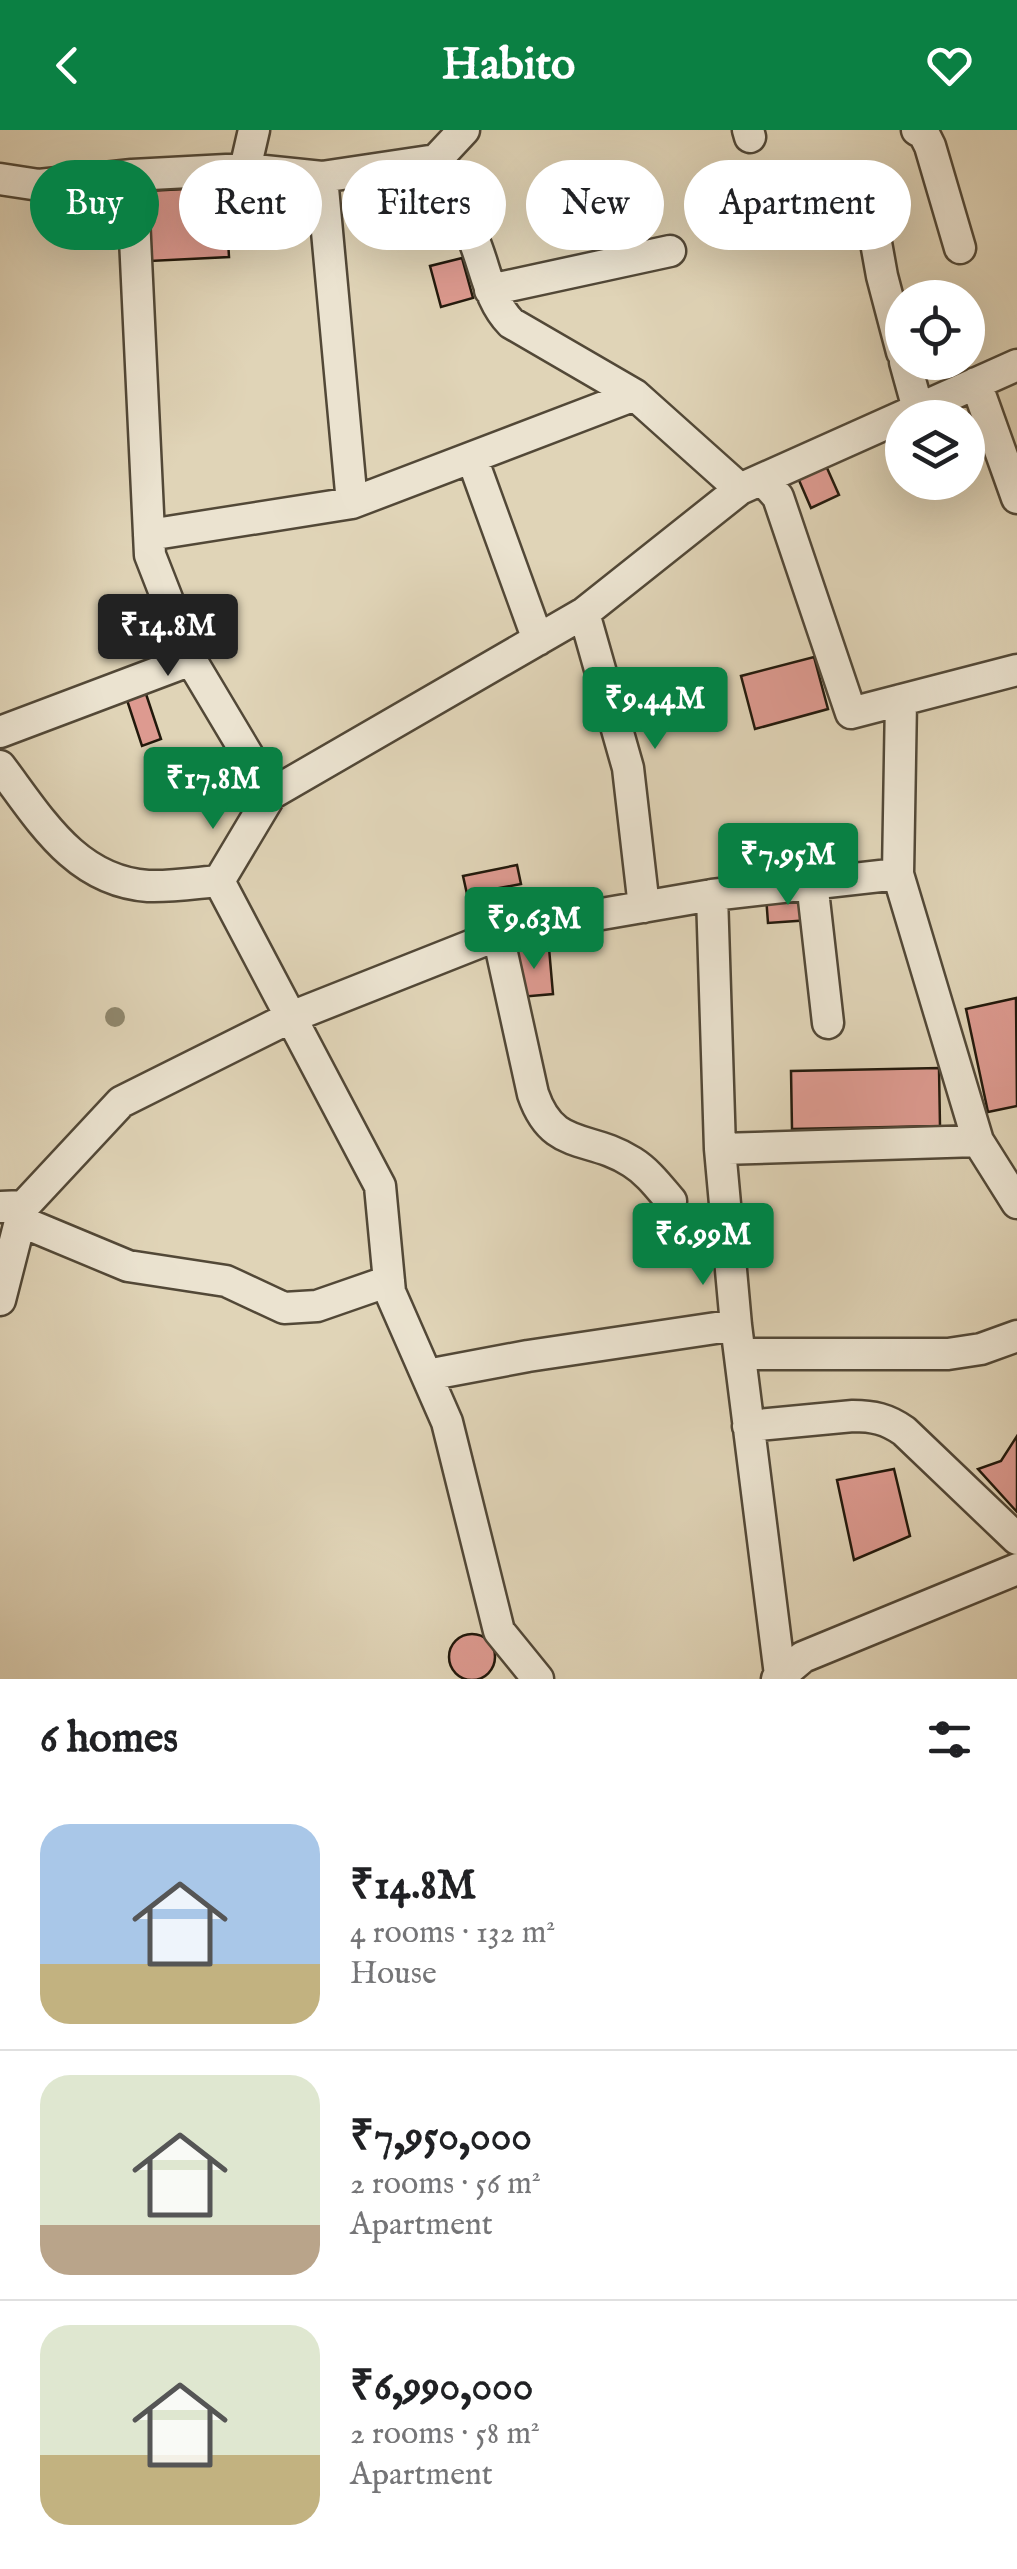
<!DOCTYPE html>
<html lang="en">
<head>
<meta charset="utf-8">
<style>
	body { margin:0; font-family:"IM FELL English",serif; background:#f2f2f2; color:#202124; height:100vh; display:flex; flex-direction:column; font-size:38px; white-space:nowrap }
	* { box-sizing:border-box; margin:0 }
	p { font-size:32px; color:#757577 }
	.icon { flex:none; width:55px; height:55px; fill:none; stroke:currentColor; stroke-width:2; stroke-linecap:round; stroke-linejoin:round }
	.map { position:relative; height:1549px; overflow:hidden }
	.drawer { display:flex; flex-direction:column; background:#fff; flex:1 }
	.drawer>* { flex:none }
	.hud { position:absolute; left:30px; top:30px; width:958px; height:90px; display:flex; gap:20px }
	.tools { position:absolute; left:885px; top:150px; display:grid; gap:20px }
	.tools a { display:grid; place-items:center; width:100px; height:100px; border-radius:50%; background:#fff; box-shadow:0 10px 40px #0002; font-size:50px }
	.price { position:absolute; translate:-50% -85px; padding:0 22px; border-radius:10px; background:#0b8043; color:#fff; font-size:32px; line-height:65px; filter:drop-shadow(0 2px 5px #0008) }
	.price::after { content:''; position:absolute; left:50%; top:60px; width:30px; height:22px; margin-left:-15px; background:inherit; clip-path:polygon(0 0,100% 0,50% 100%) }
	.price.on { background:#222; color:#fff }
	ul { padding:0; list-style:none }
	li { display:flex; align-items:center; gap:30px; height:250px; padding:0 40px }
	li+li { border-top:2px solid #e0e0e0 }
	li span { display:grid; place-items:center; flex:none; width:280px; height:200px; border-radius:30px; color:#555 }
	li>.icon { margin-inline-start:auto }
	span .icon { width:120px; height:120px; fill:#fffc; stroke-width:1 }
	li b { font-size:42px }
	h2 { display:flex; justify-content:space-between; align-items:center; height:120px; padding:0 40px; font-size:42px }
	.pill { padding:0 35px; border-radius:45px; background:#fff; box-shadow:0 10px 40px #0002; font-size:35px; line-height:90px }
	.pill.on { background:#0b8043; color:#fff }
	header { display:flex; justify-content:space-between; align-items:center; height:130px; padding:0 40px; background:#0b8043; color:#fff; font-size:45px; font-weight:700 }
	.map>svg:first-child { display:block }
</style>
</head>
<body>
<header><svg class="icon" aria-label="back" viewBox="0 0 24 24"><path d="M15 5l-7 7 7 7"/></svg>Habito<svg class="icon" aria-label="heart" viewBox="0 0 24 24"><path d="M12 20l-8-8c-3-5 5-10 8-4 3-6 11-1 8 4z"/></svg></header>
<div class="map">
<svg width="1017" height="1549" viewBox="0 0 1017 1549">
	<rect width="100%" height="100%" fill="#e0d4b7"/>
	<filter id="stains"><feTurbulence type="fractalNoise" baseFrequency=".002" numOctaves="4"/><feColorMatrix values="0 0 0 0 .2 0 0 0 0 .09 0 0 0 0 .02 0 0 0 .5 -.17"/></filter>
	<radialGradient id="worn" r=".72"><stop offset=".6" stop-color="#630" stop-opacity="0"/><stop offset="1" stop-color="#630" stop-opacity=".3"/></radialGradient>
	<!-- building -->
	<path fill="#dd9a90" stroke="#22190c" stroke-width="2.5" d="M 301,54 L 303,80 L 260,83 L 258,57 Z
		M 225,57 L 229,127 L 150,131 L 146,61 Z
		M 462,128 L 473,168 L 441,177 L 430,136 Z
		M 823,329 L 839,365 L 811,378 L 795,341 Z
		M 814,527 L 828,579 L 755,599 L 741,546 Z
		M 144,558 L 161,609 L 142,616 L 125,564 Z
		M 517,735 L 521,754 L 467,764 L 463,746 Z
		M 807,762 L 810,790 L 768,793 L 766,766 Z
		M 549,818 L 553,864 L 520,867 L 516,821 Z
		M 1016,868 L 1017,976 L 988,982 L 966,879 Z
		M 939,938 L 940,996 L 792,999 L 791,941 Z
		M 1017,1306 L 1017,1382 L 978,1339 L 1001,1331 Z
		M 894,1339 L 910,1406 L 854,1430 L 837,1350 Z
		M449 1527a23 23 0 1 1 46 0a23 23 0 1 1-46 0Z"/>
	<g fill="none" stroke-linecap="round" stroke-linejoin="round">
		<!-- minor casing -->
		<g stroke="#524837" stroke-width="35">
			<path id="minor" d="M 748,0 L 750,7
				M 917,0 L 924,4 L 930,16 L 960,118
				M 436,30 L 464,0
				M 245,39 L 254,0
				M 132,45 L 150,425 L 191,530 L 271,664
				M 322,47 L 352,373
				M 0,49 L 39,55 L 132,45 L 245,39 L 322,47 L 436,30 C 448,56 462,82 473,108 C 486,138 488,169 511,193 L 635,265 L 740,359
				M 873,96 L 882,146 L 902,222
				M 490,160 L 670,121
				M 905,232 L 918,279
				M 976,253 L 1017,368
				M 472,328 L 538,510
				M 763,350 L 778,367 L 851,583 L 1017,540
				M 149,405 L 352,373 L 635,265
				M 584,483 L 628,638 L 644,777
				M 901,570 L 898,744 L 978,1011 L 1017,1073
				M 0,602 L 191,530
				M 0,636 C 40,689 75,751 148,756 C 171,757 196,753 219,751
				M 812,752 L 828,893
				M 712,765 L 720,1019 L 736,1195 L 780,1545
				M 498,805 L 533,964 C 553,1022 588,1004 632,1032 C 648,1042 659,1057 671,1071
				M 720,1019 L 978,1011
				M 0,1077 L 24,1076 L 121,972 L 291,887 L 498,805 L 590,786 L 712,765 L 898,744
				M 20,1091 L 128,1136 L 226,1151 L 284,1178 L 317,1176 L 389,1151
				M 0,1170 L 24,1076
				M 740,1224 L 948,1224 L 981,1219 L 1017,1206
				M 427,1245 L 528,1226 L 736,1195
				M 748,1296 L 853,1286 C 873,1286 887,1289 904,1301 L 1017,1409
				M 538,1549 L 499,1501 L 447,1292 L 390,1162 L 380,1056 L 219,751 L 271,664 L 584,483 L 740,359 L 1017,235
				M 777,1549 L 803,1527 L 1017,1439"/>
		</g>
		<!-- minor -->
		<use href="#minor" stroke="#ebe3d0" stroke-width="30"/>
	</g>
	<!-- trees -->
	<circle fill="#90886e" cx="115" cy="887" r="10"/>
	<rect width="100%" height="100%" filter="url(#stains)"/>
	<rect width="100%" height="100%" fill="url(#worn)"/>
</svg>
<div class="tools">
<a><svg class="icon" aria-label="locate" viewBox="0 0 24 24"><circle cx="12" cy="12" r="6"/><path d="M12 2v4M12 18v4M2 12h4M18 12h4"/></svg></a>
<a><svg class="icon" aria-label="layers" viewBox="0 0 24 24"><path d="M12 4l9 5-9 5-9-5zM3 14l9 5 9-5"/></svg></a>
</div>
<b class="price on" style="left:168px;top:549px">₹14.8M</b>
<b class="price" style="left:655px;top:622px">₹9.44M</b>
<b class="price" style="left:213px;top:702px">₹17.8M</b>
<b class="price" style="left:788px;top:778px">₹7.95M</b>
<b class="price" style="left:534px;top:842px">₹9.63M</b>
<b class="price" style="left:703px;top:1158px">₹6.99M</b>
<div class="hud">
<a class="pill on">Buy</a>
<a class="pill">Rent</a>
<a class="pill">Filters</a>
<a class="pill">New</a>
<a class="pill">Apartment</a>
</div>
</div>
<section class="drawer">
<h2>6 homes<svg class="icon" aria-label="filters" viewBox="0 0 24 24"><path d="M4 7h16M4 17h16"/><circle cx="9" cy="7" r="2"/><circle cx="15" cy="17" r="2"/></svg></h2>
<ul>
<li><span style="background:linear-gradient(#a9c7e8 70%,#c2b280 0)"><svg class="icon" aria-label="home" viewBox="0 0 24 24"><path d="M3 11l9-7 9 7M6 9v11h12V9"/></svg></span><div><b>₹14.8M</b><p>4 rooms · 132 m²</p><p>House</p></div></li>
<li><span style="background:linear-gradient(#dfe7d0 75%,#b9a48a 0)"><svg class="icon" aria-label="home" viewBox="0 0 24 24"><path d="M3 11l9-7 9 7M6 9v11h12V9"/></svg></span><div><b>₹7,950,000</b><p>2 rooms · 56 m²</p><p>Apartment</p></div></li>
<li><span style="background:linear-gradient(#dfe7d0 65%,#c2b280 0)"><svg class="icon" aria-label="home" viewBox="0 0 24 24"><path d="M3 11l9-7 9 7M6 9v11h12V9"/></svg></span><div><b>₹6,990,000</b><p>2 rooms · 58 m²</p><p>Apartment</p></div></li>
</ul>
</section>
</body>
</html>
